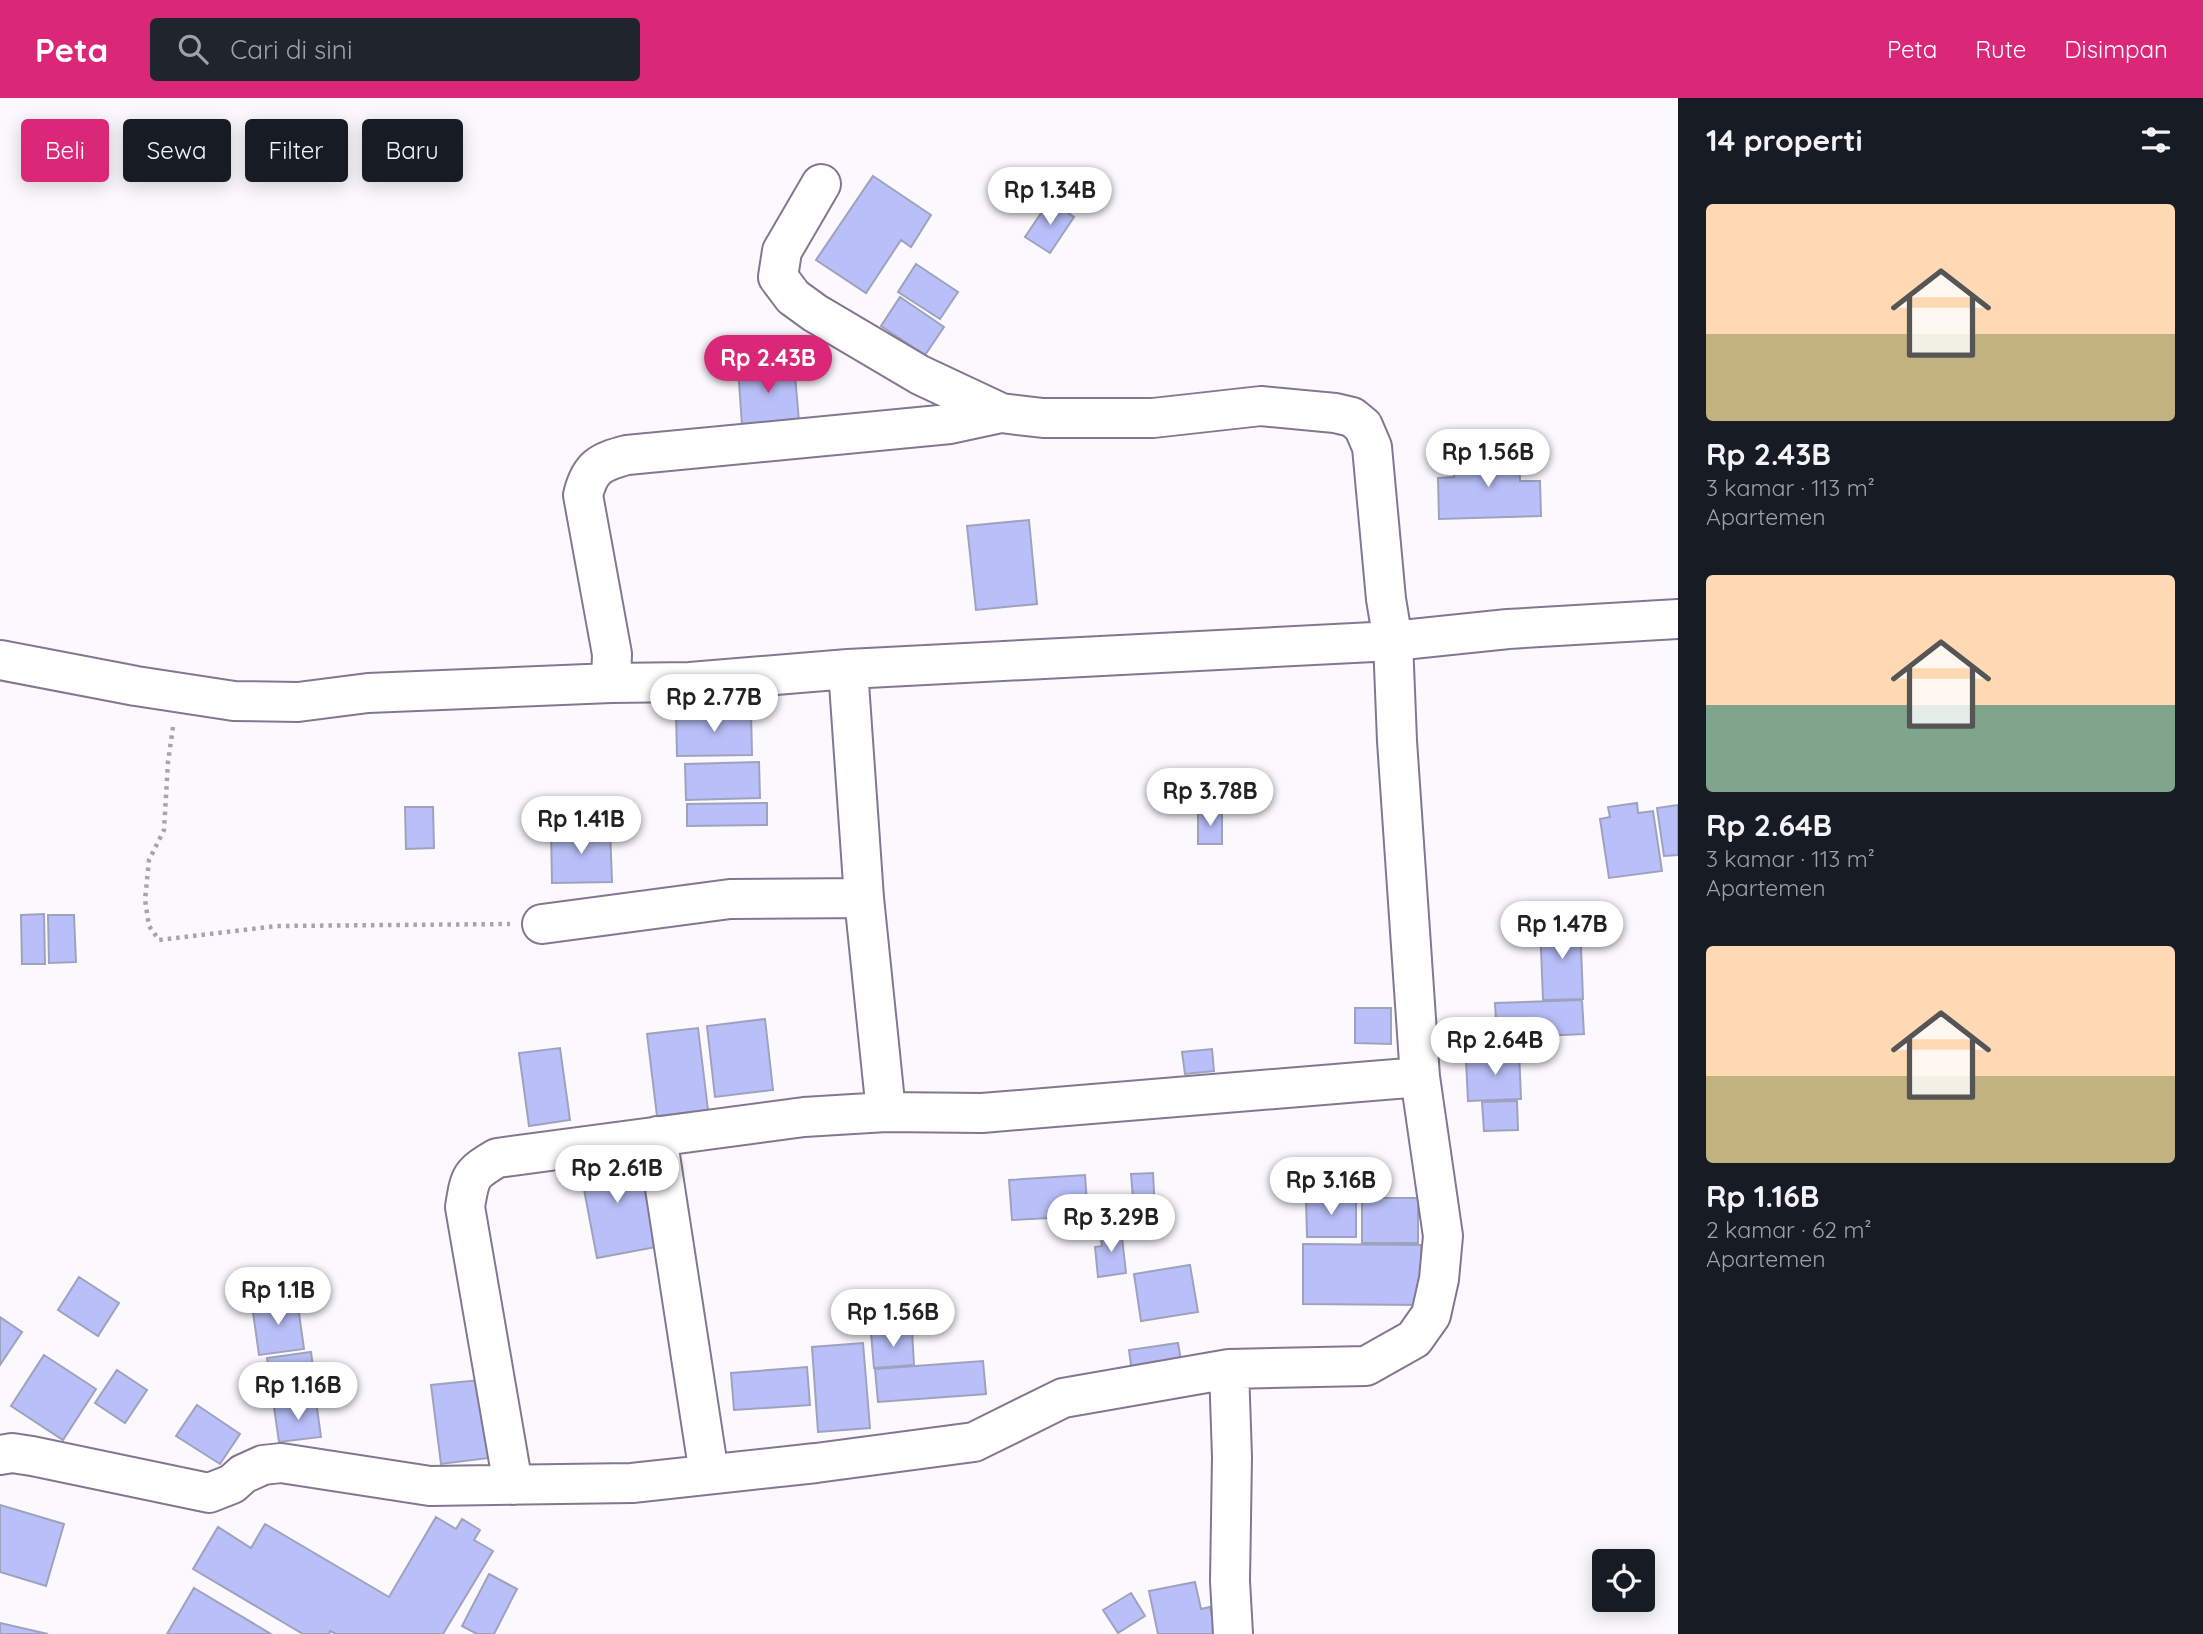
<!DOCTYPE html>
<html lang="id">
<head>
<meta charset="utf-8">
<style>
	body { margin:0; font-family:Quicksand,sans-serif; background:#20242c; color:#f1f3f6; height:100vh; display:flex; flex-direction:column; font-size:26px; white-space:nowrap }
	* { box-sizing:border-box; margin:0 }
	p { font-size:23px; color:#9ea1a6 }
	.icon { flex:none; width:38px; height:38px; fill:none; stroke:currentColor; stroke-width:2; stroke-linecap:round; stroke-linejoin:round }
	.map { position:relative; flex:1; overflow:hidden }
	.sheet { display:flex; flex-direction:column; background:#171b24; width:525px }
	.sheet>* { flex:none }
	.hud { position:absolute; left:21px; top:21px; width:665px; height:63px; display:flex; gap:14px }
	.buttons { position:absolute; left:1592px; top:1451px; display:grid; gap:14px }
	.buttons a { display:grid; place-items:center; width:63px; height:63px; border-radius:7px; background:#171b24; box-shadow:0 4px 18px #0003; font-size:35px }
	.price { position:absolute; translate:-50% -60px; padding:0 16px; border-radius:24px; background:#fff; color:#222; font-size:23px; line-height:46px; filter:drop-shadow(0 2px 4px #0008) }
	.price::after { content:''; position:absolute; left:50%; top:42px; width:21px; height:16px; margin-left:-10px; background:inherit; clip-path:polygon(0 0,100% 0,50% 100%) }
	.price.current { background:#db2777; color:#fff }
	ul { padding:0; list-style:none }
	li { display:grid; align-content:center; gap:14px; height:371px; padding:0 28px }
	li span { display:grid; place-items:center; height:217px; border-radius:7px; color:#555 }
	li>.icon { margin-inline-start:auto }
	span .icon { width:126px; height:126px; fill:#fffc; stroke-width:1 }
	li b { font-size:30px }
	h2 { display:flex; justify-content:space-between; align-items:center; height:84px; padding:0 28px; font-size:30px }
	.tag { padding:0 24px; border-radius:7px; background:#171b24; box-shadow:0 4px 18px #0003; font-size:24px; line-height:63px }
	.tag.current { background:#db2777; color:#fff }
	header { display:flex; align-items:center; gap:42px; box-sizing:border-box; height:98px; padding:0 35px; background:#db2777; color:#fff }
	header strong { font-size:33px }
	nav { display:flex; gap:38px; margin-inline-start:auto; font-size:24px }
	.search { width:490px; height:63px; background:#20242c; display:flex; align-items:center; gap:18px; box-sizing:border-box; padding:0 24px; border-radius:7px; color:#9ea1a6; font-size:26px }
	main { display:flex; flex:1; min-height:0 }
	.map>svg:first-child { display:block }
</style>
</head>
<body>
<header>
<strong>Peta</strong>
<div class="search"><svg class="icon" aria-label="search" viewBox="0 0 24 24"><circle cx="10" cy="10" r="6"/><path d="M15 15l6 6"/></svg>Cari di sini</div>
<nav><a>Peta</a><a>Rute</a><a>Disimpan</a></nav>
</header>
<main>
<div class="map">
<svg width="1678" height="1536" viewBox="0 0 1678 1536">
	<rect width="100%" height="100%" fill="#fbf9fe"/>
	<!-- building -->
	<path fill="#b9c0f9" stroke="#9ea2bd" stroke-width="2" d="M 873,78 L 931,117 L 911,149 L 901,142 L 866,195 L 816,162 Z
		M 1050,102 L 1074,119 L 1050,155 L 1025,139 Z
		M 916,166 L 958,194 L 940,221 L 898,194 Z
		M 900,199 L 944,229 L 925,257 L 881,228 Z
		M 794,266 L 799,323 L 742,327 L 738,270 Z
		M 1519,355 L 1520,383 L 1540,383 L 1541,418 L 1439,421 L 1438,380 L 1454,379 L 1454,356 Z
		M 1029,422 L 1037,506 L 976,512 L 967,428 Z
		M 751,613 L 752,657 L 677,658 L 676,614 Z
		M 759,664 L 760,700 L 686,702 L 685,666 Z
		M 767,705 L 767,727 L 687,728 L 687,706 Z
		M 1637,705 L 1638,715 L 1653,713 L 1662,773 L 1609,780 L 1600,721 L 1610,719 L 1608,709 Z
		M 1678,707 L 1678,757 L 1664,758 L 1657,710 Z
		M 405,709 L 433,709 L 434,750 L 406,751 Z
		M 1198,713 L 1222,713 L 1222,746 L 1198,746 Z
		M 610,730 L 612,784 L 552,785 L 551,731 Z
		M 44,816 L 45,866 L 22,866 L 21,817 Z
		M 48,817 L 74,817 L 76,864 L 49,865 Z
		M 1580,823 L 1583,901 L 1543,902 L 1540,825 Z
		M 1582,902 L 1584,936 L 1497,940 L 1495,905 Z
		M 1355,910 L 1391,910 L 1391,946 L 1355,945 Z
		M 765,921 L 773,992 L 715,999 L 707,928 Z
		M 698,930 L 708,1012 L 657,1018 L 647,936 Z
		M 560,950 L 570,1022 L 529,1028 L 519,955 Z
		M 1212,951 L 1214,973 L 1185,976 L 1182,954 Z
		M 1519,952 L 1521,1001 L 1468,1003 L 1466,962 L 1494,962 L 1494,953 Z
		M 1517,1003 L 1518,1032 L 1484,1033 L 1482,1004 Z
		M 638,1055 L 656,1149 L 597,1160 L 579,1065 Z
		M 1153,1075 L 1155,1112 L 1134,1113 L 1131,1076 Z
		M 1085,1077 L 1087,1105 L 1129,1102 L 1130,1116 L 1012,1122 L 1009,1082 Z
		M 1306,1100 L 1356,1100 L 1356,1139 L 1307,1139 Z
		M 1362,1100 L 1418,1100 L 1418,1145 L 1362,1145 Z
		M 1121,1130 L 1126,1175 L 1098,1179 L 1095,1149 L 1102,1148 L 1100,1133 Z
		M 1303,1146 L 1421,1147 L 1421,1207 L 1303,1206 Z
		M 1190,1167 L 1198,1214 L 1141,1223 L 1134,1176 Z
		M 79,1179 L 119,1205 L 98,1238 L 58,1212 Z
		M 297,1201 L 304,1251 L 259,1257 L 252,1207 Z
		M 0,1219 L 22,1234 L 0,1267 Z
		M 912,1232 L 914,1267 L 874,1270 L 871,1235 Z
		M 863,1245 L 870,1330 L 818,1334 L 812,1249 Z
		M 1178,1245 L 1183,1274 L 1133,1282 L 1129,1252 Z
		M 311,1254 L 317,1299 L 273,1305 L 267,1260 Z
		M 44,1257 L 96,1291 L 63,1342 L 11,1308 Z
		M 983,1263 L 986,1296 L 878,1304 L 875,1271 Z
		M 807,1269 L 810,1307 L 734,1312 L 731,1275 Z
		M 117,1272 L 147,1292 L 125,1325 L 95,1305 Z
		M 480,1282 L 489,1360 L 441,1366 L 431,1287 Z
		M 316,1303 L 321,1339 L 279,1344 L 274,1309 Z
		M 197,1307 L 240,1336 L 220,1366 L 176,1338 Z
		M 0,1407 L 64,1426 L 46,1488 L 0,1474 Z
		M 436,1419 L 456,1431 L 462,1421 L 480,1432 L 474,1442 L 493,1453 L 443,1536 L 336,1536 L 330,1533 L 329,1536 L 303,1536 L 193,1471 L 218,1429 L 251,1450 L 265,1426 L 389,1499 Z
		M 489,1476 L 517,1491 L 494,1536 L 477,1536 L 462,1528 Z
		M 1195,1484 L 1201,1511 L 1210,1509 L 1216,1536 L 1158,1536 L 1149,1493 Z
		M 194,1490 L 271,1536 L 167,1536 Z
		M 1131,1495 L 1145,1518 L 1118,1535 L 1103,1512 Z
		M 0,1525 L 48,1536 L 0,1536 Z"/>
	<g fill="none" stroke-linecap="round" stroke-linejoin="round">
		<!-- minor casing -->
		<g stroke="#837790" stroke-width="42">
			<path id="minor" d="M 0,562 L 136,588 L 234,603 L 298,604 L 368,595 L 611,585 L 690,584 L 848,571 L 1393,543 L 1508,531 L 1678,521
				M 848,571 L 864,800 L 886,1014
				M 611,585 L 612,556 L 583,397 C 590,369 600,364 627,357 L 950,326 L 1001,315
				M 542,826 L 730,801 L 864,800
				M 657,1038 L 709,1376
				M 1229,1271 L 1232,1359 L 1230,1483 L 1233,1536
				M 0,1357 L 12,1355 L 32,1358 L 209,1395 L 232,1386 L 243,1376 L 263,1367 L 281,1365 L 430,1388 L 632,1385 L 816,1365 L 974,1344 L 1063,1300 L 1229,1271 L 1366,1268 L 1414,1241 L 1431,1217 L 1439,1181 L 1443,1138 L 1420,979 L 1397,643 L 1393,543 L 1386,501 L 1372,349 L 1363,328 L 1352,319 L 1335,315 L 1261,308 L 1153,320 L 1043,320 L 1001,315 L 920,277 L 815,215 L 793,199 L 778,179 L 782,153 L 821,86
				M 513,1387 L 465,1109 C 470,1078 470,1076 497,1060 L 804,1019 L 886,1014 L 982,1015 L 1420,979"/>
		</g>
		<!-- path -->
		<path stroke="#a7a4ab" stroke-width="4.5" stroke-dasharray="3.5 5" stroke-linecap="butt" d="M 173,629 L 168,664 L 164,732 L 149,762 L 145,802 L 149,828 L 159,842 L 277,828 L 510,826"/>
		<!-- minor -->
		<use href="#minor" stroke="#fff" stroke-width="38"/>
	</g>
</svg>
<div class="buttons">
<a><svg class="icon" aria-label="locate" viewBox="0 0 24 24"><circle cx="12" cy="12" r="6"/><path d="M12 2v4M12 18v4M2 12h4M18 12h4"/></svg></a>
</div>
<b class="price" style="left:1050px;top:129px">Rp 1.34B</b>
<b class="price current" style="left:768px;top:297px">Rp 2.43B</b>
<b class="price" style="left:1488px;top:391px">Rp 1.56B</b>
<b class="price" style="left:714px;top:636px">Rp 2.77B</b>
<b class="price" style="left:1210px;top:730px">Rp 3.78B</b>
<b class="price" style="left:581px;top:758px">Rp 1.41B</b>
<b class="price" style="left:1562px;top:863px">Rp 1.47B</b>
<b class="price" style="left:1495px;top:979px">Rp 2.64B</b>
<b class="price" style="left:617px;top:1107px">Rp 2.61B</b>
<b class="price" style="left:1331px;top:1119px">Rp 3.16B</b>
<b class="price" style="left:1111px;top:1156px">Rp 3.29B</b>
<b class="price" style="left:278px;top:1229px">Rp 1.1B</b>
<b class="price" style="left:893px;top:1251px">Rp 1.56B</b>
<b class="price" style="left:298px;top:1324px">Rp 1.16B</b>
<div class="hud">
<a class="tag current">Beli</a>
<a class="tag">Sewa</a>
<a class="tag">Filter</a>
<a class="tag">Baru</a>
</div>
</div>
<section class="sheet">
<h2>14 properti<svg class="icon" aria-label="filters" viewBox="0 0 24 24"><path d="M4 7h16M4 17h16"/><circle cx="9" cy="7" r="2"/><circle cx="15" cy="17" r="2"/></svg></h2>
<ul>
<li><span style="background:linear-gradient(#ffd9b3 60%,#c2b280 0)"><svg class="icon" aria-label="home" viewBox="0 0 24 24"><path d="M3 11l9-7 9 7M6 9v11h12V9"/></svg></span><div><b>Rp 2.43B</b><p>3 kamar · 113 m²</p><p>Apartemen</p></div></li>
<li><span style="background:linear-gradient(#ffd9b3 60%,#7fa58c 0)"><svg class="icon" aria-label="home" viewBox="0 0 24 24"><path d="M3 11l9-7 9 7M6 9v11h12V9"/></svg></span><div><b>Rp 2.64B</b><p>3 kamar · 113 m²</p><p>Apartemen</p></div></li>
<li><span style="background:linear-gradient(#ffd9b3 60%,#c2b280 0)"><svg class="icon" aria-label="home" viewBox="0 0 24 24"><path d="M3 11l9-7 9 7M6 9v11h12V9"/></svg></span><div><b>Rp 1.16B</b><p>2 kamar · 62 m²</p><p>Apartemen</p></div></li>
</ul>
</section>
</main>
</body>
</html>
